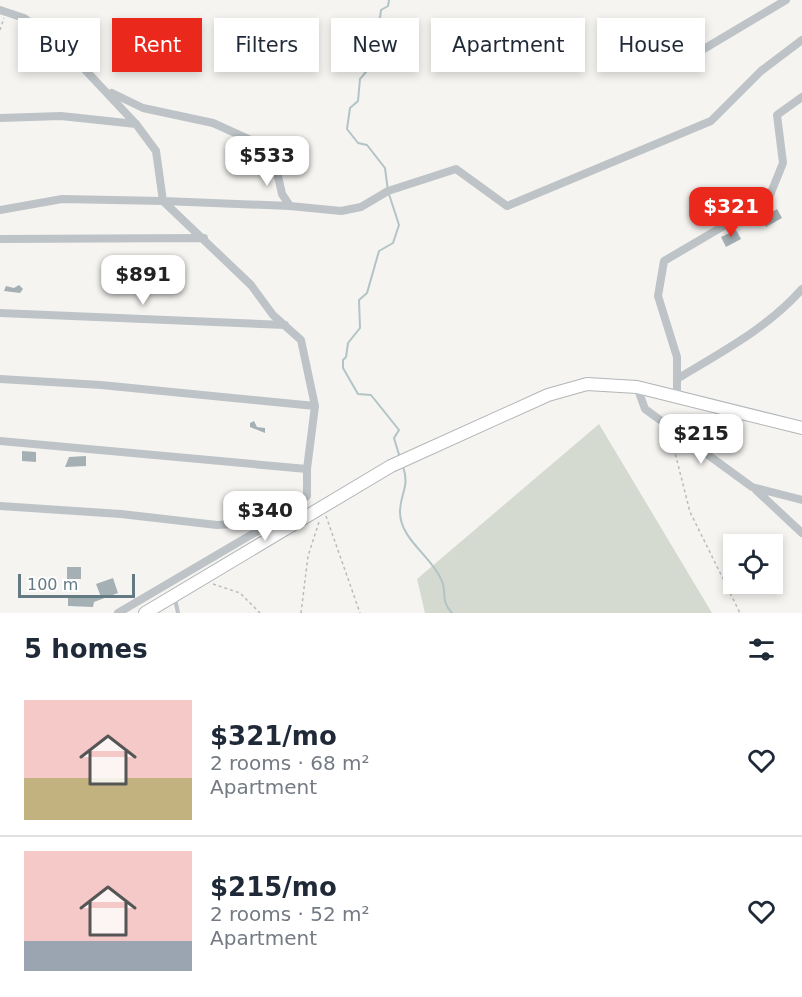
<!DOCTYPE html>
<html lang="en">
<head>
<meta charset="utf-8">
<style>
	body { margin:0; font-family:"DejaVu Sans",sans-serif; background:#f6f6f7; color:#1f2937; height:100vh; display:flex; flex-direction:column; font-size:22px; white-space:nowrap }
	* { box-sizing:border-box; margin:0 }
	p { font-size:20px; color:#747a83 }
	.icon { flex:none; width:33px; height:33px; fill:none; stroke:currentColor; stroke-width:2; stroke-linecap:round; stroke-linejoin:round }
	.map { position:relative; height:613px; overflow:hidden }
	.details { display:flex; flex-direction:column; background:#fff; flex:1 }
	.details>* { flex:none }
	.banner { position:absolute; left:18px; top:18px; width:766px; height:54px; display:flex; gap:12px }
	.tools { position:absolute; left:723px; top:534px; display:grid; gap:12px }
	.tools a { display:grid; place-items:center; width:60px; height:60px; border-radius:0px; background:#fff; box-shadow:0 3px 9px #0003; font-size:30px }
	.scale { position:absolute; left:18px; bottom:15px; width:117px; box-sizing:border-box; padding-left:6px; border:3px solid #637a83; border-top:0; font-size:16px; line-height:21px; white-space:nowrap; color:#637a83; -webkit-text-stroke:4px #fff; paint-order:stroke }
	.price { position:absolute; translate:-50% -51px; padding:0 14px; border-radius:12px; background:#fff; color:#222; font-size:20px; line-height:39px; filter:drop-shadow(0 2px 3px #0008) }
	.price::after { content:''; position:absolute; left:50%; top:36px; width:18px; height:14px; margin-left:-9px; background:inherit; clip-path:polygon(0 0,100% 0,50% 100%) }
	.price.active { background:#ea281c; color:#fff }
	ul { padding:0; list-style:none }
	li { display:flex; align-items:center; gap:18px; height:150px; padding:0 24px }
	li+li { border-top:2px solid #e0e1e3 }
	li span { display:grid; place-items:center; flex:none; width:168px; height:120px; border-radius:0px; color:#555 }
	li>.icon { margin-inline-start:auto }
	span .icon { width:72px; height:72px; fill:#fffc; stroke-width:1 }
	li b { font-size:26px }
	h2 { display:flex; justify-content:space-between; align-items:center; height:72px; padding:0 24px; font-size:26px }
	.chip { padding:0 21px; border-radius:0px; background:#fff; box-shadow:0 3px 9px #0003; font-size:21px; line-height:54px }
	.chip.active { background:#ea281c; color:#fff }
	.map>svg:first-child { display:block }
</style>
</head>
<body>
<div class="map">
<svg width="802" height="613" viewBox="0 0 802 613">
	<rect width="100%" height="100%" fill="#f5f4f1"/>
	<!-- green -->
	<path fill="#d5dad0" d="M 599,424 L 712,613 L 425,613 L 417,579 Z"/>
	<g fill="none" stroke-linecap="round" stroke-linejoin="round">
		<!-- stream -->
		<path stroke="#b2c4c5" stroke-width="2" d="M 389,0 L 388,6 L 381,10 L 380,18 L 368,25 L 366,32 L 370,39 L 368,44 L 363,44 L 365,50 L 353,61 L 355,68 L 366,72 L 360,79 L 358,101 L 350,108 L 347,129 L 358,143 L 367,145 L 385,168 L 388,191 L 399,225 L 393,243 L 379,251 L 367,293 L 359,300 L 360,328 L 348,343 L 346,357 L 343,360 L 343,368 L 358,394 L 371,395 L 399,430 L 394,438 L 400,458
			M 403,466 C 410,489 400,492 400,512 C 400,539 431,556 441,579 C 448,592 439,599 452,613"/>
	</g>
	<!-- building -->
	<path fill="#a4b0b3" d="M 777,209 L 782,218 L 766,227 L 761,218 Z
		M 736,230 L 741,239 L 726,247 L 721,237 Z
		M 19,285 L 23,289 L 20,293 L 4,291 L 6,286 L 14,288 Z
		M 254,421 L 257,427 L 265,428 L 265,433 L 250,427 L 250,423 Z
		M 22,451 L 36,452 L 36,462 L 22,461 Z
		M 86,456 L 86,466 L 65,467 L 69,457 Z
		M 67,567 L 81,567 L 81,579 L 67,579 Z
		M 113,578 L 118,593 L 94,602 L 93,607 L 68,606 L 68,595 L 101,597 L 96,584 Z"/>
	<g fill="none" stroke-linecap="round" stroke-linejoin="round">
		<!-- trunk casing -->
		<g stroke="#b1b6b8" stroke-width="14">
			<path id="trunk" d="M 145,613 L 391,466 L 548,395 L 587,384 L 637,387 L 802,428"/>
		</g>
		<!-- path -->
		<path stroke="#b7bcbd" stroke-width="1.5" stroke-dasharray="3 3" stroke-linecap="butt" d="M 0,30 L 4,18
			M 671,437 L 690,512 L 740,613
			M 326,516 L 360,613
			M 213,584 L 240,593 L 260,613
			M 301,613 L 308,556 L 319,522"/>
		<!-- service -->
		<path stroke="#bdc3c6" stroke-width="4" d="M 175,599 L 178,613"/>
		<!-- minor -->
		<path stroke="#bdc3c6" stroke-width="8" d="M 0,10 L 24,18 L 73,57 L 136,124 L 156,151 L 163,201 L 290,206 L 341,211 L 361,207 L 388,191 L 456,169 L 507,206 L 711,121 L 761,71 L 802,40
			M 687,59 L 786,0
			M 112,93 L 143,108 L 213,123 L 266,147 L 273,154 L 282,194 L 290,206
			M 0,118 L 61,116 L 136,124
			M 0,210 L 62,199 L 163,201 L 251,285 L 273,315 L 301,340 L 315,406 L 307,469 L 307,496 L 273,522 L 118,613
			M 0,239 L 204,238
			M 0,313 L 285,325
			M 0,379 L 101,385 L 315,406
			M 677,379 C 721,352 768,328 802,289
			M 637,387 L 645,409 L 752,487 L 802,500
			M 677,397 L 677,357 L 658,296 L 664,261 L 768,200 L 783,163 L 777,115 L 802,97
			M 0,441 L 307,469
			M 756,490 L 802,533
			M 0,506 L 121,514 L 217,525 L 271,522"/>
		<!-- trunk -->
		<use href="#trunk" stroke="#fff" stroke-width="12"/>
	</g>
</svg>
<div class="tools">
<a><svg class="icon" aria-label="locate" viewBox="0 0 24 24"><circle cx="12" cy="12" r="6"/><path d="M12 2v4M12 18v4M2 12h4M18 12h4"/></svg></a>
</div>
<div class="scale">100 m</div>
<b class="price" style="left:267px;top:187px">$533</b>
<b class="price active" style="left:731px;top:238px">$321</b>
<b class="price" style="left:143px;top:306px">$891</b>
<b class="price" style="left:701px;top:465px">$215</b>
<b class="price" style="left:265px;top:542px">$340</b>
<div class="banner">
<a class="chip">Buy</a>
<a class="chip active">Rent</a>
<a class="chip">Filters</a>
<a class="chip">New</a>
<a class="chip">Apartment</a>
<a class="chip">House</a>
</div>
</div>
<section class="details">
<h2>5 homes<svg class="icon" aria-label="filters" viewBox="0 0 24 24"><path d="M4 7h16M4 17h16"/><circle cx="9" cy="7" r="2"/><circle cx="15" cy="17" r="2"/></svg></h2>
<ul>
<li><span style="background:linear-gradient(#f6c9c9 65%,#c2b280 0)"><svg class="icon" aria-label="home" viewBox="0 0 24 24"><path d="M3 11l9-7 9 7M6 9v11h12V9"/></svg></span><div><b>$321/mo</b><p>2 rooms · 68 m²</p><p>Apartment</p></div><svg class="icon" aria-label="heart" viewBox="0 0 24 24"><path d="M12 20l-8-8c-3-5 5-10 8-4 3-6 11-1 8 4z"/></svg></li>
<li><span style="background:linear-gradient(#f6c9c9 75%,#9aa5b1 0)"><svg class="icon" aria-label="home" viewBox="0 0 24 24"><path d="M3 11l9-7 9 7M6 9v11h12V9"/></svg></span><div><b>$215/mo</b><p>2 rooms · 52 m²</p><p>Apartment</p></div><svg class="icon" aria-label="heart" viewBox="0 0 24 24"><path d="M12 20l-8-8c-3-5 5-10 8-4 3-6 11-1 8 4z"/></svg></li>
</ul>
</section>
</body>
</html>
